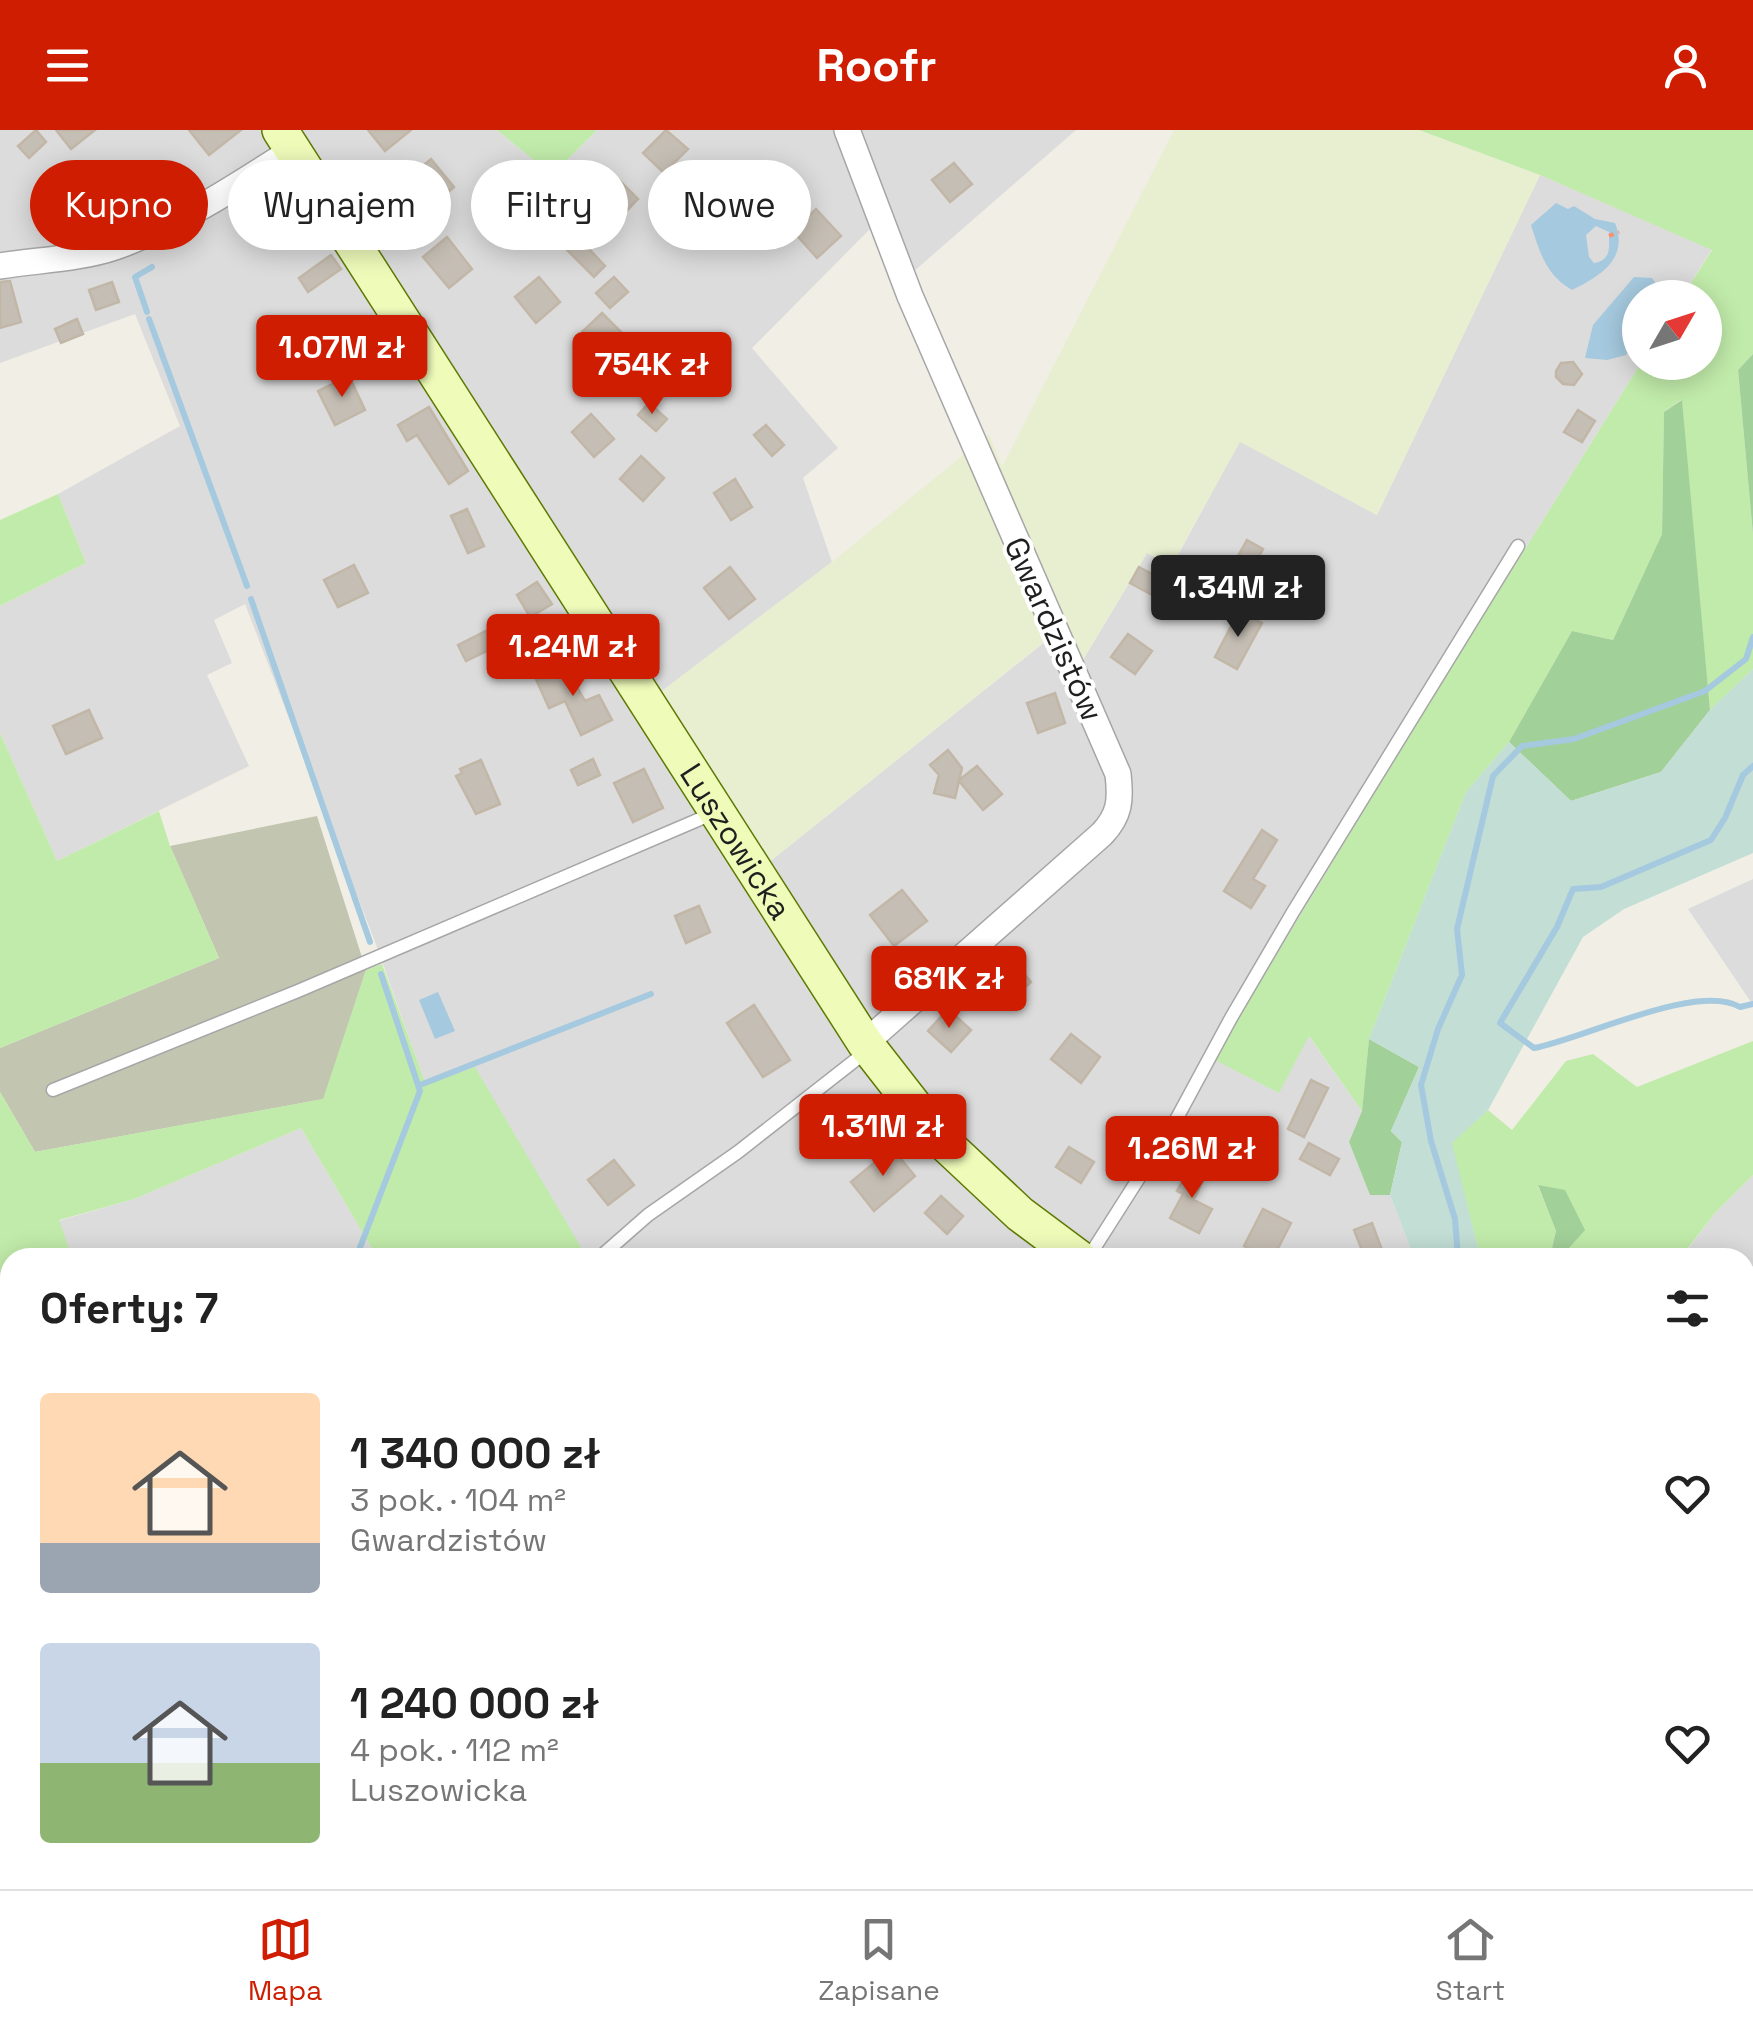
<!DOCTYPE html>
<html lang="pl">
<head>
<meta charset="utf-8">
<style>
	body { margin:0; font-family:"Space Grotesk",sans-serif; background:#f6f6f6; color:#222; height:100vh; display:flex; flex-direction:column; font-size:38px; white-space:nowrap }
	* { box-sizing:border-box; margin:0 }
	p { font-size:32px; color:#767676 }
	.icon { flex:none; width:55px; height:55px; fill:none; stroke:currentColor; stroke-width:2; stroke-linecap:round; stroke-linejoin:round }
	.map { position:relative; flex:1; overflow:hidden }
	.side { position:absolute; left:0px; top:1118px; width:1755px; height:642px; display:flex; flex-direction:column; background:#fff; border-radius:30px 30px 0 0; box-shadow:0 5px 25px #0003 }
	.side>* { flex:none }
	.guide { position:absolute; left:30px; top:30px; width:1000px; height:90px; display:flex; gap:20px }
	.needle { width:65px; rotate:51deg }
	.controls { position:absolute; left:1622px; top:150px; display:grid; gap:20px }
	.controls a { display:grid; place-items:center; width:100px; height:100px; border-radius:50%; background:#fff; box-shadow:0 5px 25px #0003; font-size:50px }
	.price { position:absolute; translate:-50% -85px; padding:0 22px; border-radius:10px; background:#ce1d00; color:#fff; font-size:32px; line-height:65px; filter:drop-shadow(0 2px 5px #0008) }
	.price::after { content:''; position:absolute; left:50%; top:60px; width:30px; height:22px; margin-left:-15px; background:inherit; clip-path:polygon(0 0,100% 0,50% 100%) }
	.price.active { background:#222; color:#fff }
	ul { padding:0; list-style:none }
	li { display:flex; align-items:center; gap:30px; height:250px; padding:0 40px }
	li span { display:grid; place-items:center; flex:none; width:280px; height:200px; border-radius:10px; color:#555 }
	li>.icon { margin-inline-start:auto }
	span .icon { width:120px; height:120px; fill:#fffc; stroke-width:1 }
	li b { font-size:42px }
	h2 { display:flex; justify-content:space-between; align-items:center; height:120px; padding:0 40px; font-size:42px }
	.chip { padding:0 35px; border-radius:45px; background:#fff; box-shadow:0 5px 25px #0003; font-size:35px; line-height:90px }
	.chip.active { background:#ce1d00; color:#fff }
	header { display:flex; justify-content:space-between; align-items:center; height:130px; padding:0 40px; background:#ce1d00; color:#fff; font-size:45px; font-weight:700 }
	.tab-bar { display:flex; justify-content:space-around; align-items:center; height:140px; border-top:2px solid #e0e0e0; background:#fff; font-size:28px; color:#767676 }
	.tab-bar a { display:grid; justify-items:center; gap:5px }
	.tab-bar .active { color:#ce1d00 }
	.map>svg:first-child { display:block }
</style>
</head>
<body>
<header><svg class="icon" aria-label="menu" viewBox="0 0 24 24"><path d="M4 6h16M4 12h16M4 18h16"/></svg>Roofr<svg class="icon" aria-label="person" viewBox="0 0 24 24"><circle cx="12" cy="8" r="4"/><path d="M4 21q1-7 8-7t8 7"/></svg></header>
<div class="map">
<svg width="1753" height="1759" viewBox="0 0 1753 1759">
	<rect width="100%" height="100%" fill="#f0eee5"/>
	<!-- residential -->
	<path fill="#dddcdc" d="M 0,0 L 269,0 L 854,914 L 1051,1128 L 581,1127 L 584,1125 L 426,956 L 377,817 L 245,474 L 214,490 L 232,533 L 207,545 L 249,636 L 57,731 L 0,603 L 0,476 L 86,433 L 58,364 L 180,296 L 135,184 L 0,233 Z
		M 295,0 L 497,0 L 552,45 L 597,0 L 1076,0 L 913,142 L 876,93 L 752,218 L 838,318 L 803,348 L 832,432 L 658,564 Z
		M 1540,45 L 1712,119 L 1682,167 L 1640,168 L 1641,233 L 1441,554 L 1308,905 L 1362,981 L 1349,1012 L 1370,1065 L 1390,1065 L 1414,1127 L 1095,1127 L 946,1003 L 763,737 L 1066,495 L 1083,530 L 1147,423 L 1172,436 L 1240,311 L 1377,385 Z
		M 1753,749 L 1753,875 L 1688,779 Z
		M 301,998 L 377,1127 L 72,1127 L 58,1091 L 134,1069 Z
		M 1753,1045 L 1753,1145 L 1745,1158 L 1745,1128 L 1681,1128 L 1715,1083 Z
		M 1753,1187 L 1753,1512 L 1745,1527 L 1745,1200 Z
		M 0,1736 L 10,1736 L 10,1750 L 116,1750 L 117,1759 L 0,1759 Z
		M 227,1750 L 1001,1750 L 995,1759 L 234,1759 Z
		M 1197,1750 L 1372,1750 L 1366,1759 L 1190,1759 Z
		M 1416,1750 L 1559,1750 L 1554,1759 L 1410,1759 Z"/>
	<!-- construction -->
	<path fill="#c2c5b0" d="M 317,686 L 366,840 L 324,969 L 35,1022 L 0,962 L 0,918 L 219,828 L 170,716 Z"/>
	<!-- farmland -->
	<path fill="#e8efd0" d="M 1174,0 L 1419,0 L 1540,45 L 1377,385 L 1240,312 L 1171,436 L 1147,423 L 1082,531 L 1065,495 L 763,737 L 658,564 L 832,432 L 989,304 L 1002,337 Z"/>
	<!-- grass -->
	<path fill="#c1ebaa" d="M 497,0 L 597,0 L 552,45 Z
		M 1419,0 L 1753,0 L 1753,224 L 1738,240 L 1753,404 L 1753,539 L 1710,580 L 1681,270 L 1664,282 L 1662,404 L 1613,510 L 1572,501 L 1509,612 L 1466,662 L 1369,909 L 1362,981 L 1309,906 L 1279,963 L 1213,929 L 1441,554 L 1641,233 L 1705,232 L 1705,168 L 1682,167 L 1712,120 L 1540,45 Z
		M 58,364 L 86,433 L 0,476 L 0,390 Z
		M 0,603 L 57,731 L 159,681 L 170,716 L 219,828 L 0,918 Z
		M 382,834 L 426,955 L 475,937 L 585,1124 L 581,1128 L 377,1127 L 301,998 L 134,1069 L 59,1090 L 72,1127 L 10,1128 L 10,1638 L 0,1629 L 0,962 L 35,1022 L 323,969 L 366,840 Z
		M 1753,911 L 1753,1045 L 1715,1083 L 1681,1127 L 1561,1127 L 1584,1100 L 1538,1056 L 1556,1101 L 1550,1127 L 1480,1127 L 1451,1013 L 1488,980 L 1512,1000 L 1566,931 L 1593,924 L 1637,957 Z
		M 1753,1512 L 1753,1759 L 1680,1759 L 1673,1750 L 1745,1750 L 1745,1527 Z
		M 116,1750 L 227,1750 L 234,1759 L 117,1759 Z
		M 1001,1750 L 1197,1750 L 1190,1759 L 995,1759 Z
		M 1559,1750 L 1669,1750 L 1664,1759 L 1554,1759 Z"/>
	<!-- forest -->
	<path fill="#a2d099" d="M 1753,224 L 1753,404 L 1738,240 Z
		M 1682,270 L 1710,580 L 1661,642 L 1571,671 L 1509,612 L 1572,501 L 1613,510 L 1662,404 L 1664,282 Z
		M 1369,909 L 1419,937 L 1391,1001 L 1402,1012 L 1390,1065 L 1370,1065 L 1349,1012 L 1362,981 Z
		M 1538,1055 L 1565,1060 L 1585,1100 L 1561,1127 L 1550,1127 L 1556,1101 Z"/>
	<!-- wetland -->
	<path fill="#c2ded5" d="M 1753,539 L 1753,723 L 1624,779 L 1583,807 L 1488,980 L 1452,1013 L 1480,1127 L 1414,1127 L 1390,1065 L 1402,1012 L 1391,1001 L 1419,937 L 1369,909 L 1466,662 L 1509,612 L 1571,671 L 1661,642 L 1710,580 Z"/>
	<!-- water -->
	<path fill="#a5c9de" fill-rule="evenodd" d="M 1556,73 L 1568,79 L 1574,76 L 1595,89 L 1615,93 C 1629,128 1601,146 1572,160 C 1546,145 1540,123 1531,95 ZM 1596,96 L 1609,102 C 1609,117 1612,130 1594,133 L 1589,127 L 1586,105 Z
		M 1634,147 L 1652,148 L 1659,158 L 1659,167 L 1640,168 L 1640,203 L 1626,225 L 1607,230 L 1585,228 L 1593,195 Z
		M 438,862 L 455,901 L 435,909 L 419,870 Z"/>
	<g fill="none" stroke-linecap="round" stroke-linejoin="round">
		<!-- stream -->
		<path stroke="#a5c9de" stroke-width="6" d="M 147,182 L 135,147 L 152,137
			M 149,189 L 247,456
			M 251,469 L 370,812
			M 1753,636 L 1743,645 L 1725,688 L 1711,710 L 1601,757 L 1573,759 L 1557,797 L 1500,893 L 1534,918 C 1583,909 1697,852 1740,877 L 1753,874
			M 420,955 L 651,864
			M 356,1128 L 420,961 L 381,844
			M 1458,1128 L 1455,1089 L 1431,1011 L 1421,955 L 1438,899 L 1462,845 L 1457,799 L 1493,646 L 1522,616 L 1574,609 L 1705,561 L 1746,529 L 1753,507
			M 0,1191 L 10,1229
			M 128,1750 L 129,1759
			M 1179,1759 L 1185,1750"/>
	</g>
	<!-- building -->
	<path fill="#c5beb4" stroke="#c2b7a7" stroke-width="2.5" d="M 36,0 L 46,12 L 29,28 L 18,16 Z
		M 56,0 L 95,0 L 71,19 Z
		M 189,0 L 241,0 L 209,25 Z
		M 368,0 L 411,0 L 385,21 Z
		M 666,0 L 688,19 L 664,43 L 643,23 Z
		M 431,29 L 454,57 L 429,78 L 406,50 Z
		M 954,33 L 972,54 L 950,72 L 932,50 Z
		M 618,49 L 638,69 L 615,93 L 594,73 Z
		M 84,55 L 109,89 L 87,105 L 62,71 Z
		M 286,57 L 315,97 L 294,112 L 266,72 Z
		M 816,79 L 841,106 L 817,128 L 793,101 Z
		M 573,102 L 605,136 L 594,147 L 561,114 Z
		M 447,107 L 472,139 L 449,158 L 423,127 Z
		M 331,125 L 341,139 L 308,162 L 299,148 Z
		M 539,147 L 560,172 L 536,193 L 515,167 Z
		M 614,147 L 628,162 L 610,178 L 596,163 Z
		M 10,151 L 21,192 L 0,198 L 0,152 Z
		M 112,152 L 119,172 L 96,180 L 89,160 Z
		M 602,183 L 621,202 L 601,222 L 582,202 Z
		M 77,189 L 83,204 L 61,213 L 55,199 Z
		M 1573,232 L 1582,244 L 1574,255 L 1563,254 L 1556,247 L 1556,241 L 1561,233 Z
		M 349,246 L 365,280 L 335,295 L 318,261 Z
		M 649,273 L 667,289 L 656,301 L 638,285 Z
		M 429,277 L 468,341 L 449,354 L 417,305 L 407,311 L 398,295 Z
		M 1578,280 L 1595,291 L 1582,312 L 1564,302 Z
		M 591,284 L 614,309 L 594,327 L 572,302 Z
		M 766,295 L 784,315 L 772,326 L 754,305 Z
		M 641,326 L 664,348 L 643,371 L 620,349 Z
		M 735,349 L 752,377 L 731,390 L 714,363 Z
		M 467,379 L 484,416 L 468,423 L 451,386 Z
		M 1247,410 L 1263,419 L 1226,485 L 1210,476 Z
		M 354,435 L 368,463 L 338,477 L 324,450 Z
		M 730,437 L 755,469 L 729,489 L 704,458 Z
		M 1139,437 L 1180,459 L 1171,475 L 1130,453 Z
		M 537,452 L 552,474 L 530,487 L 517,465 Z
		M 1239,481 L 1262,493 L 1237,539 L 1215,527 Z
		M 486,501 L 495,517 L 466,531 L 458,515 Z
		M 1128,504 L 1152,521 L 1135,544 L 1111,527 Z
		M 564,534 L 585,571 L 599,565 L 612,590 L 581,605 L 565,571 L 549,578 L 535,547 Z
		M 1055,563 L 1065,593 L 1038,603 L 1027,573 Z
		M 89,580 L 102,608 L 66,624 L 53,596 Z
		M 948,620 L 962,638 L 959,650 L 977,636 L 1002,664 L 983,680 L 959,651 L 955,668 L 934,663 L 939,645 L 930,635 Z
		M 593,629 L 600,645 L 578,655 L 571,640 Z
		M 481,630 L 500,674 L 476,684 L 456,646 L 462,643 L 460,639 Z
		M 644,639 L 663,678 L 633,692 L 614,653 Z
		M 1262,700 L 1277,710 L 1253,749 L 1265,756 L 1251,778 L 1224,761 Z
		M 902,760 L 927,791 L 894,816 L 870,785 Z
		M 699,776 L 710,802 L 686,813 L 675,786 Z
		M 1005,821 L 1031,852 L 1017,864 L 991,833 Z
		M 754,875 L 790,930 L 763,947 L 727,893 Z
		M 948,879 L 971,900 L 951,922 L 928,901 Z
		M 1071,904 L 1100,927 L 1081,953 L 1051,929 Z
		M 1311,950 L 1328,958 L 1304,1007 L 1288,999 Z
		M 1309,1013 L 1339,1029 L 1330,1045 L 1300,1029 Z
		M 1069,1017 L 1094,1032 L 1081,1053 L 1056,1037 Z
		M 892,1018 L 915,1046 L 874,1081 L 851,1052 Z
		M 614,1030 L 634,1055 L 608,1075 L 588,1050 Z
		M 1193,1032 L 1208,1040 L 1194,1069 L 1186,1066 L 1212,1079 L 1199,1103 L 1170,1088 L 1183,1064 L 1177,1061 Z
		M 941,1066 L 963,1086 L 947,1104 L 925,1083 Z
		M 1263,1079 L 1291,1093 L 1273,1128 L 1255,1128 L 1257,1123 L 1244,1116 Z
		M 1372,1093 L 1385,1128 L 1365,1128 L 1354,1100 Z"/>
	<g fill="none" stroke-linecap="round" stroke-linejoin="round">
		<!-- lane casing -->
		<g stroke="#a6a6a6" stroke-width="15">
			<path id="lane" d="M 53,960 L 298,861 L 714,683
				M 599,1128 L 648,1085 L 738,1022 L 867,921
				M 1088,1128 L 1177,988 L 1231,888 L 1293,782 L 1518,416"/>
		</g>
		<!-- street casing -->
		<g stroke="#a6a6a6" stroke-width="28">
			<path id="street" d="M 847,0 L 910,166 L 1118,644 C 1121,670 1120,685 1102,704 L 865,913
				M 0,136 C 37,130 80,129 115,117 C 178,95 237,56 293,20"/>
		</g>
		<!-- secondary casing -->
		<g stroke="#5c7a03" stroke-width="38">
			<g id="secondary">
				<path id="s1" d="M 280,0 L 865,913 L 939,1008 L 1020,1084 L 1079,1128"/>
				<path d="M 1745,1176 L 1753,1163"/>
				<path d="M 1382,1759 L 1388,1750"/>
			</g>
		</g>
		<!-- path -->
		<path stroke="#fc8e6a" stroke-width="4" stroke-dasharray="5 5" stroke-linecap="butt" d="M 1609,106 L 1619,102"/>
		<!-- lane -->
		<use href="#lane" stroke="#fff" stroke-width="12"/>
		<!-- street -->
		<use href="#street" stroke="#fff" stroke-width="25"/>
		<!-- secondary -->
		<use href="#secondary" stroke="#eefbb9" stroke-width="35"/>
	</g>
	<g text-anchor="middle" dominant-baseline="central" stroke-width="8" stroke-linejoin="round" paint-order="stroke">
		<!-- street labels -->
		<g font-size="32" fill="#1f1f1f" stroke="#fff">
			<text transform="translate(1054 499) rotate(66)">Gwardzistów</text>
			<text stroke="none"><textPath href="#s1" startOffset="845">Luszowicka</textPath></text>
		</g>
	</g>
</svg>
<div class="controls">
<a><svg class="needle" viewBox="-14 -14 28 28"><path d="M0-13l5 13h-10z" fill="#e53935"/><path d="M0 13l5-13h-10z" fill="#767676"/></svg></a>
</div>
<b class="price" style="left:342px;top:270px">1.07M zł</b>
<b class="price" style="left:652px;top:287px">754K zł</b>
<b class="price active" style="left:1238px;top:510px">1.34M zł</b>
<b class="price" style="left:573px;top:569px">1.24M zł</b>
<b class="price" style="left:949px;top:901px">681K zł</b>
<b class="price" style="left:883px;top:1049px">1.31M zł</b>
<b class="price" style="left:1192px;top:1071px">1.26M zł</b>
<div class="guide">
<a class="chip active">Kupno</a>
<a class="chip">Wynajem</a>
<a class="chip">Filtry</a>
<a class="chip">Nowe</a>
</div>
<section class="side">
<h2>Oferty: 7<svg class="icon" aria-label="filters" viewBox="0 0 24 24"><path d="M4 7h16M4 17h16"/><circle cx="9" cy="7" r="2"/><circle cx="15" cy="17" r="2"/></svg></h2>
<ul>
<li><span style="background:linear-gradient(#ffd9b3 75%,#9aa5b1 0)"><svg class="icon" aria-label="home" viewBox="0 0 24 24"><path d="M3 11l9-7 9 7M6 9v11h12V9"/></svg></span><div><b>1 340 000 zł</b><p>3 pok. · 104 m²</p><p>Gwardzistów</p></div><svg class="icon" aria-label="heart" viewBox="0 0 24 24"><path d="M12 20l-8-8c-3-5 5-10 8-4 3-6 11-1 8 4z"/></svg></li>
<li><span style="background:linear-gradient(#c9d6e8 60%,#8fb573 0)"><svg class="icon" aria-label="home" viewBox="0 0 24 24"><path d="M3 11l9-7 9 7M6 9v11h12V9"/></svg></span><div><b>1 240 000 zł</b><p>4 pok. · 112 m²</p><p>Luszowicka</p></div><svg class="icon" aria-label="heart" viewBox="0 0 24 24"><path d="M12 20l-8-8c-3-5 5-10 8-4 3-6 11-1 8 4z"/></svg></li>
</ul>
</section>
</div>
<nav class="tab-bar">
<a class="active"><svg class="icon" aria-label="map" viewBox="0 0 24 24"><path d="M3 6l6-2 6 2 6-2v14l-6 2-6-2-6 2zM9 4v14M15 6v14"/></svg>Mapa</a>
<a><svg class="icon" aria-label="saved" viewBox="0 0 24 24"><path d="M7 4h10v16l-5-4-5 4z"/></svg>Zapisane</a>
<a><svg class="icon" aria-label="home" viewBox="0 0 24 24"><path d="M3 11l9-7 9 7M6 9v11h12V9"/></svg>Start</a>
</nav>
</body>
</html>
